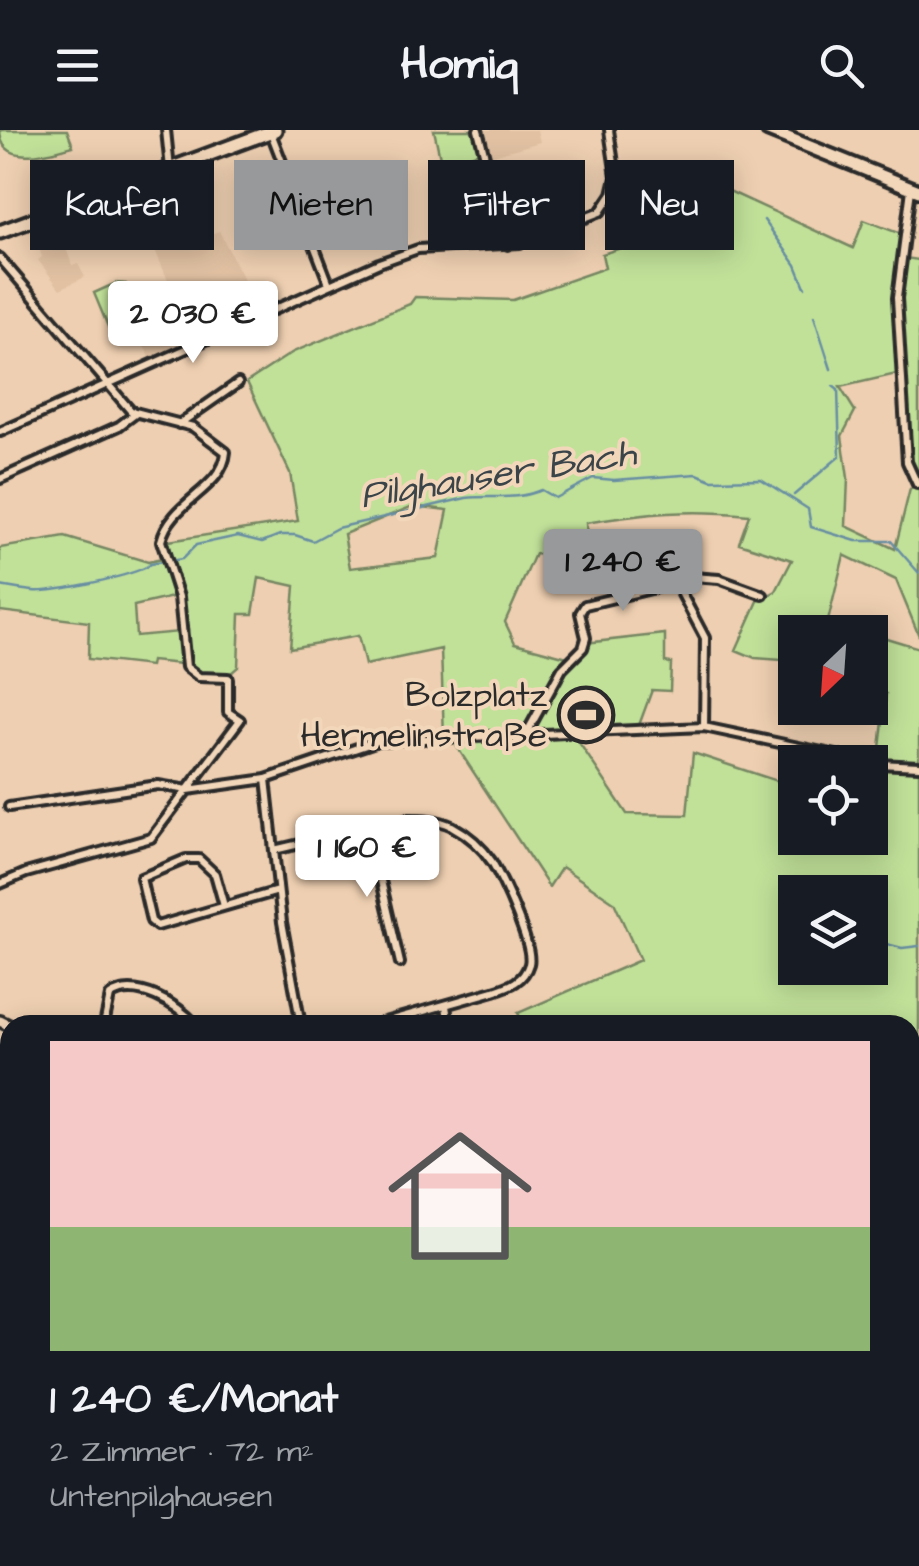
<!DOCTYPE html>
<html lang="de">
<head>
<meta charset="utf-8">
<style>
	body { margin:0; font-family:"Architects Daughter",sans-serif; background:#20242c; color:#f1f3f6; height:100vh; display:flex; flex-direction:column; font-size:38px; white-space:nowrap }
	* { box-sizing:border-box; margin:0 }
	p { font-size:32px; color:#9ea1a6 }
	.icon { flex:none; width:55px; height:55px; fill:none; stroke:currentColor; stroke-width:2; stroke-linecap:round; stroke-linejoin:round }
	.map { position:relative; flex:1; overflow:hidden }
	.side { position:absolute; left:0px; top:885px; width:920px; height:552px; display:flex; flex-direction:column; background:#171b24; border-radius:30px 30px 0 0; box-shadow:0 5px 25px #0003 }
	.side>* { flex:none }
	.banner { position:absolute; left:30px; top:30px; width:860px; height:90px; display:flex; gap:20px }
	.needle { width:65px; rotate:205deg }
	.buttons { position:absolute; left:778px; top:485px; display:grid; gap:20px }
	.buttons a { display:grid; place-items:center; width:110px; height:110px; border-radius:0px; background:#171b24; box-shadow:0 5px 25px #0003; font-size:50px }
	.price { position:absolute; translate:-50% -85px; padding:0 22px; border-radius:10px; background:#fff; color:#222; font-size:32px; line-height:65px; filter:drop-shadow(0 2px 5px #0008) }
	.price::after { content:''; position:absolute; left:50%; top:60px; width:30px; height:22px; margin-left:-15px; background:inherit; clip-path:polygon(0 0,100% 0,50% 100%) }
	.price.active { background:#98999b; color:#111 }
	ul { padding:0; list-style:none }
	li { display:grid; align-content:center; gap:20px; height:530px; padding:0 50px }
	li+li { border-top:2px solid #363941 }
	li span { display:grid; place-items:center; height:310px; border-radius:0px; color:#555 }
	li>.icon { margin-inline-start:auto }
	span .icon { width:180px; height:180px; fill:#fffc; stroke-width:1 }
	li b { font-size:42px }
	.chip { padding:0 35px; border-radius:0px; background:#171b24; box-shadow:0 5px 25px #0003; font-size:35px; line-height:90px }
	.chip.active { background:#98999b; color:#111 }
	header { display:flex; justify-content:space-between; align-items:center; height:130px; padding:0 50px; background:#171b24; font-size:45px; font-weight:700 }
	.map>svg:first-child { display:block }
</style>
</head>
<body>
<header><svg class="icon" aria-label="menu" viewBox="0 0 24 24"><path d="M4 6h16M4 12h16M4 18h16"/></svg>Homiq<svg class="icon" aria-label="search" viewBox="0 0 24 24"><circle cx="10" cy="10" r="6"/><path d="M15 15l6 6"/></svg></header>
<div class="map">
<svg width="919" height="1436" viewBox="0 0 919 1436">
	<rect width="100%" height="100%" fill="#eecfb1"/>
	<filter id="ink" filterUnits="userSpaceOnUse"><feTurbulence type="fractalNoise" baseFrequency=".01" numOctaves="2"/><feDisplacementMap in="SourceGraphic" scale="20" xChannelSelector="R" yChannelSelector="G"/><feConvolveMatrix kernelMatrix="1 2 1 2 8 2 1 2 1" color-interpolation-filters="sRGB"/></filter>
	<g filter="url(#ink)">
		<!-- built -->
		<path fill="#e1c1a2" d="M 483,0 L 537,0 L 540,12 L 490,26 Z
			M 161,56 L 180,101 L 192,96 L 198,108 L 219,101 L 259,179 L 150,227 L 131,194 L 177,171 L 132,67 Z
			M 57,92 L 72,135 L 78,134 L 85,147 L 60,159 L 38,130 L 42,127 L 33,101 Z"/>
		<!-- green -->
		<path fill="#c1e199" stroke="#768662" stroke-width="2.5" fill-rule="evenodd" d="M 0,0 L 67,0 L 73,16 C 49,23 0,38 0,0 Z
			M 434,0 L 476,0 L 481,22 L 441,32 Z
			M 705,50 L 853,118 L 864,90 L 901,104 L 898,127 L 919,130 L 919,348 L 911,332 L 905,242 L 840,257 L 855,281 L 842,306 L 848,348 L 846,396 L 895,419 L 910,359 L 919,358 L 919,506 L 896,450 L 844,425 L 828,491 L 867,502 L 795,502 L 795,531 L 755,528 L 736,520 L 758,471 L 776,461 L 792,430 L 739,413 L 749,385 C 688,379 647,383 586,393 L 589,428 L 535,424 L 505,492 L 515,513 L 571,528 L 585,513 L 665,504 L 665,532 L 671,533 L 670,561 L 652,560 L 638,598 L 444,608 L 441,519 L 365,535 L 358,506 L 290,518 L 295,456 L 259,448 L 253,484 L 240,484 L 238,537 L 230,544 L 195,542 L 190,531 L 181,465 L 134,476 L 136,506 L 179,502 L 182,534 L 151,531 L 150,536 L 88,529 L 89,492 L 0,481 L 0,418 L 65,407 L 148,432 L 171,427 L 168,411 L 298,391 L 290,343 L 247,252 L 293,222 L 410,174 L 415,167 L 513,170 L 605,138 L 602,124 L 646,110 L 665,64 L 685,84 ZM 413,376 L 448,380 L 438,428 L 350,438 L 344,404 Z
			M 116,153 L 126,154 L 142,188 L 111,204 L 94,163 Z
			M 870,503 L 919,518 L 919,934 L 910,935 L 910,895 L 524,895 L 518,883 L 640,830 L 614,772 L 562,737 L 549,757 L 455,614 L 576,608 L 627,684 L 687,685 L 693,623 L 795,657 L 795,708 L 870,708 L 870,635 L 878,636 L 886,564 L 870,557 ZM 795,762 L 870,762 L 870,838 L 795,838 Z
			M 10,994 L 10,1309 L 0,1313 L 0,998 Z
			M 910,1176 L 919,1178 L 919,1436 L 650,1436 L 647,1428 L 910,1428 Z
			M 10,1333 L 10,1428 L 556,1428 L 551,1436 L 0,1435 L 0,1338 Z"/>
		<g fill="none" stroke-linecap="round" stroke-linejoin="round">
			<!-- stream -->
			<path stroke="#688ea2" stroke-width="2.5" d="M 764,90 L 796,135 L 805,157
				M 814,186 L 831,239
				M 794,365 L 840,326 L 838,260 L 833,256
				M 0,456 C 11,458 22,460 33,461 C 50,463 140,445 150,434 L 182,429 L 196,415 L 238,406 L 262,412 L 280,405 L 295,405 L 313,411 L 337,398 L 466,368 C 494,365 514,371 541,360 L 555,368 L 593,348 L 614,350 L 697,344 L 712,350 L 761,349 L 808,379 L 811,397 L 856,411 L 891,411 L 919,443
				M 879,812 L 902,818 L 919,816
				M 0,1307 L 10,1303
				M 854,1428 L 856,1432 L 879,1436
				M 230,1436 L 236,1428
				M 583,1436 L 583,1428"/>
		</g>
		<!-- building -->
		<path fill="#d0a986" stroke="#2b2b2b" stroke-width="2.5" d="M 206,47 L 211,61 L 205,64 L 209,75 L 188,84 L 181,82 L 177,71 L 201,60 L 201,50 Z"/>
		<g fill="none" stroke-linecap="round" stroke-linejoin="round">
			<!-- minor casing -->
			<g stroke="#2b2b2b" stroke-width="14">
				<path id="minor" d="M 166,0 L 170,39
					M 478,0 L 508,115
					M 271,3 L 329,154
					M 911,59 L 897,168 L 907,332 L 917,354
					M 0,128 L 131,281 L 193,297 L 226,322 C 223,360 171,370 161,411 L 179,467 L 186,537 L 199,547 L 228,548 L 228,582 L 240,590 L 151,708 L 26,743 L 0,754
					M 179,294 L 238,253
					M 0,302 L 379,133 L 418,119 L 520,113 L 600,82 L 612,64 L 616,47 L 609,0
					M 0,349 L 119,296 L 135,284
					M 677,453 L 680,446 L 719,449 L 763,465
					M 525,606 L 562,539 L 583,518 L 586,508 L 580,483 L 585,475 L 676,453 L 705,508 L 704,597
					M 266,649 L 282,792 L 301,895
					M 9,677 L 158,655 L 188,660 L 266,649 L 378,611 L 704,597 L 879,634 L 919,636
					M 369,699 L 400,833
					M 274,720 L 406,689 C 421,689 437,689 452,696 C 467,704 482,717 492,732 C 502,749 534,816 529,834 C 524,851 510,856 494,861 L 374,895
					M 224,776 L 215,744 L 199,729 L 186,729 L 141,748 L 151,791 L 157,796 L 278,761
					M 446,876 L 449,895
					M 104,895 L 110,866 C 136,848 178,875 196,895
					M 0,969 L 4,978
					M 910,1323 L 919,1334"/>
			</g>
			<!-- tertiary casing -->
			<g stroke="#2b2b2b" stroke-width="16">
				<path id="tertiary" d="M 0,891 L 10,896
					M 910,1093 L 919,1093"/>
			</g>
			<!-- primary casing -->
			<g stroke="#2b2b2b" stroke-width="19">
				<path id="primary" d="M 768,0 L 919,61
					M 0,102 L 275,0"/>
			</g>
			<!-- minor -->
			<use href="#minor" stroke="#f3d7ba" stroke-width="6"/>
			<!-- tertiary -->
			<use href="#tertiary" stroke="#f3d7ba" stroke-width="9"/>
			<!-- primary -->
			<use href="#primary" stroke="#f3d7ba" stroke-width="11"/>
		</g>
	</g>
	<!-- icons -->
	<defs>
		<g id="stadium-ring" transform="scale(2.875)"><circle r="9.5" fill="#f3d7ba" stroke="#2b2b2b" stroke-width="1.5"/><path d="M0-5a6.5 5 0 1 0 0 10a6.5 5 0 1 0 0-10ZM-3.5-1.8h7v3.6h-7Z" fill="#2b2b2b"/></g>
	</defs>
	<g fill-rule="evenodd">
		<use href="#stadium-ring" x="586" y="585"/>
	</g>
	<g text-anchor="middle" dominant-baseline="central" stroke-width="8" stroke-linejoin="round" paint-order="stroke">
		<!-- poi labels -->
		<g font-size="35" fill="#2b2b2b" stroke="#f3d7ba" text-anchor="end">
			<text x="547" y="565">Bolzplatz<tspan x="547" dy="40">Hermelinstraße</tspan></text>
		</g>
		<!-- water labels -->
		<g font-size="38" font-style="italic" fill="#3a4449" stroke="#f3d7ba">
			<text transform="translate(498 345) rotate(-9)">Pilghauser Bach</text>
		</g>
	</g>
</svg>
<div class="buttons">
<a><svg class="needle" viewBox="-14 -14 28 28"><path d="M0-13l5 13h-10z" fill="#e53935"/><path d="M0 13l5-13h-10z" fill="#9ea1a6"/></svg></a>
<a><svg class="icon" aria-label="locate" viewBox="0 0 24 24"><circle cx="12" cy="12" r="6"/><path d="M12 2v4M12 18v4M2 12h4M18 12h4"/></svg></a>
<a><svg class="icon" aria-label="layers" viewBox="0 0 24 24"><path d="M12 4l9 5-9 5-9-5zM3 14l9 5 9-5"/></svg></a>
</div>
<b class="price" style="left:193px;top:236px">2 030 €</b>
<b class="price active" style="left:623px;top:484px">1 240 €</b>
<b class="price" style="left:367px;top:770px">1 160 €</b>
<div class="banner">
<a class="chip">Kaufen</a>
<a class="chip active">Mieten</a>
<a class="chip">Filter</a>
<a class="chip">Neu</a>
</div>
<section class="side">
<ul>
<li><span style="background:linear-gradient(#f6c9c9 60%,#8fb573 0)"><svg class="icon" aria-label="home" viewBox="0 0 24 24"><path d="M3 11l9-7 9 7M6 9v11h12V9"/></svg></span><div><b>1 240 €/Monat</b><p>2 Zimmer · 72 m²</p><p>Untenpilghausen</p></div></li>
</ul>
</section>
</div>
</body>
</html>
